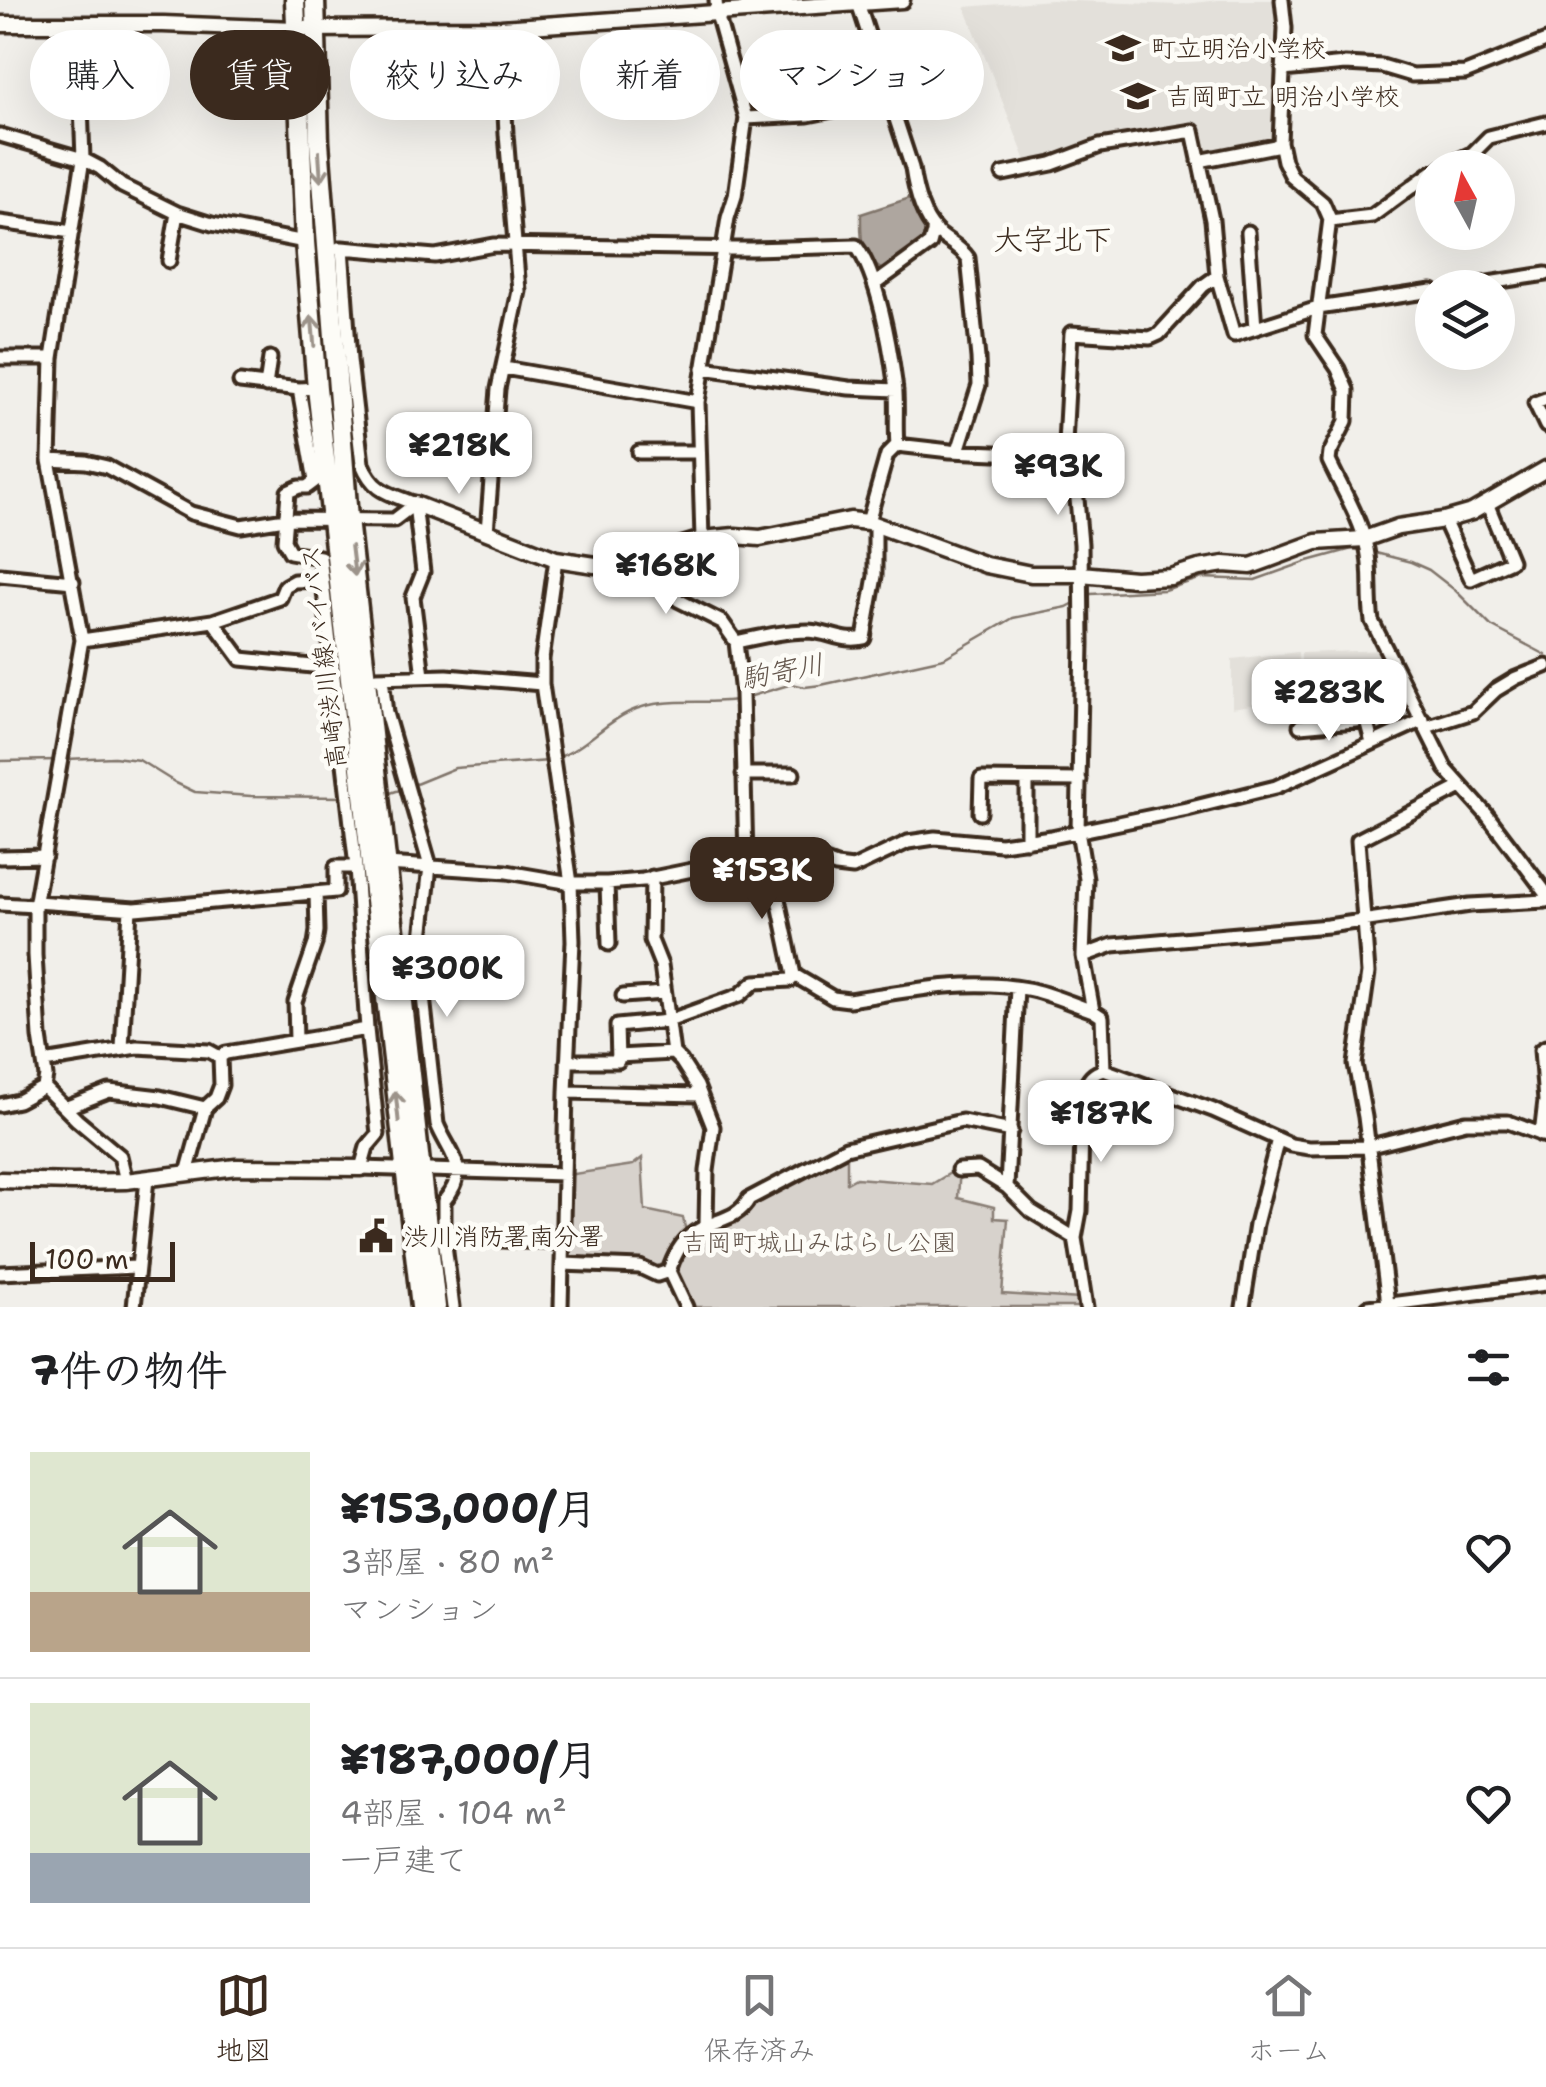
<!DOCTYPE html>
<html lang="ja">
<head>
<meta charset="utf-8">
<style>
	body { margin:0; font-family:"Shantell Sans","Klee One",sans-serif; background:#f2f2f2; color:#202124; height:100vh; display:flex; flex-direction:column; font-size:38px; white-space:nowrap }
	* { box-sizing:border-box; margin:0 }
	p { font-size:32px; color:#757577 }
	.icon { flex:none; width:55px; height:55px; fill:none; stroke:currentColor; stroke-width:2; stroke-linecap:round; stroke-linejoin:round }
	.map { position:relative; height:1307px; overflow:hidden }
	.details { display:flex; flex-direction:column; background:#fff; flex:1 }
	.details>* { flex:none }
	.top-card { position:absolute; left:30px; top:30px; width:1000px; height:90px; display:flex; gap:20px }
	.needle { width:65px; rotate:352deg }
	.controls { position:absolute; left:1415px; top:150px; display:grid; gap:20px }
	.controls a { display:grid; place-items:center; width:100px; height:100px; border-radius:50%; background:#fff; box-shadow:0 10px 40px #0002; font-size:50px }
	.scale { position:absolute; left:30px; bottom:25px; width:145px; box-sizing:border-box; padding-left:10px; border:5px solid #3b2a1e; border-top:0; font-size:28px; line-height:35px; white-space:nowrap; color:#3b2a1e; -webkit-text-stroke:8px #fdfcf7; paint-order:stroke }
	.price { position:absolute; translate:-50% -85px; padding:0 22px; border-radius:20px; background:#fff; color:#222; font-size:32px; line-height:65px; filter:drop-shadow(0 2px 5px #0008) }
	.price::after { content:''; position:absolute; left:50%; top:60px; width:30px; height:22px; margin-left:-15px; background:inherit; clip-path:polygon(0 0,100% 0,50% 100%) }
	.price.active { background:#3b2a1e; color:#fff }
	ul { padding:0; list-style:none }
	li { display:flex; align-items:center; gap:30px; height:250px; padding:0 30px }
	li+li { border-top:2px solid #e0e0e0 }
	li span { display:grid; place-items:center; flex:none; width:280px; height:200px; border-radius:0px; color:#555 }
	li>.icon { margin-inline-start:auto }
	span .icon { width:120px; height:120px; fill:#fffc; stroke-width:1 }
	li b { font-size:42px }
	h2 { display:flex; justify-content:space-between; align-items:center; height:120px; padding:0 30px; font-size:42px }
	.pill { padding:0 35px; border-radius:45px; background:#fff; box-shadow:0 10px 40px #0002; font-size:35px; line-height:90px }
	.pill.active { background:#3b2a1e; color:#fff }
	.menu { display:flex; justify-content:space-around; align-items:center; height:140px; border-top:2px solid #e0e0e0; background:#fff; font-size:28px; color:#757577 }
	.menu a { display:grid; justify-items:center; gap:5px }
	.menu .active { color:#3b2a1e }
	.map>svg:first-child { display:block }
</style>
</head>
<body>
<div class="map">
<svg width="1546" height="1307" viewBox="0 0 1546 1307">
	<rect width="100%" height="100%" fill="#f1efea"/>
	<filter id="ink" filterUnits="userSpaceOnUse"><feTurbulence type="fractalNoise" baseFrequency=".01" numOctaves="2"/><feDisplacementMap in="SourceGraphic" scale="20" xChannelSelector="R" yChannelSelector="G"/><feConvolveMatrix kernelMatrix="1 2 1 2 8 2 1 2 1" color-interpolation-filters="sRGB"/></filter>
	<g filter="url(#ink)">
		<!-- built -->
		<path fill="#e3e0da" d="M 1051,0 L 1178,5 L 1218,0 L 1274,0 L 1275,139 L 1203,154 L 1199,125 L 1094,141 L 1028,166 L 965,7 Z
			M 1384,650 L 1399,681 L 1369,688 L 1368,693 L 1301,698 L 1301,653 Z
			M 1298,652 L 1297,698 L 1232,708 L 1232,659 Z"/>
		<!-- green -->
		<path fill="#d7d2cc" stroke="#897e75" stroke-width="2.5" d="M 847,1152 L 847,1183 L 856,1178 L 932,1184 L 960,1167 L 958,1198 L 994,1207 L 994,1218 L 1008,1219 L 1002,1294 L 1080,1299 L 1081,1307 L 689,1307 L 671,1270 L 657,1273 L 564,1261 L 567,1175 L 633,1165 L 642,1158 L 645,1210 L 683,1218 L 686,1232 L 691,1236 Z"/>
		<!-- water -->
		<path fill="#aea69f" stroke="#80746b" stroke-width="2.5" d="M 913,197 L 932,233 L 928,242 L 886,272 C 859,257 861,241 861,214 Z"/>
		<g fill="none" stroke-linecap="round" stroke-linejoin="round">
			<!-- stream -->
			<path stroke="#80746b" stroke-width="2.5" d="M 1372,552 L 1411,562 L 1429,570 L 1456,591 L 1491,626 L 1546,655
				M 1085,597 L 1091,594 L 1164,590 L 1202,578 L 1255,580 L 1308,561 L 1352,549 L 1364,551
				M 745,698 L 792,684 L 805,687 L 821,685 L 944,658 L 1013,618 L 1067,607 L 1078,601
				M 556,758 C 584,749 603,724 629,712 C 663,696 701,705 737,700
				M 66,759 L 114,757 L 139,760 L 176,783 L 195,792 L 251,796 L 344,797
				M 0,761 L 58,760
				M 411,786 L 455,768 L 549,761
				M 387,794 L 403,789"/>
			<!-- minor casing -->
			<g stroke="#3b2a1e" stroke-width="19">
				<path id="minor" d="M 1282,0 L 1285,28 L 1280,142 L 1284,161 L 1292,177 L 1323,203 L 1330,219 L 1315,335 L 1338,369 L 1347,390 L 1346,421 L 1330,453 L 1329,461 C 1342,489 1361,519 1367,549 C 1372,573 1368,597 1372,621 L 1446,769 L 1487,815 L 1546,893
					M 858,3 L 912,168 C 915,189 921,215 936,231 C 946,241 960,246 968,258 L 978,358 L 979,385 L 958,451
					M 78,24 L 83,159 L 52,358 L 49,460 L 82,640 L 35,906 L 35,955 L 40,1037 L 46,1076 L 44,1087 L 77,1120 L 120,1156 L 126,1181
					M 1283,70 L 1345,64 L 1382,66 L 1412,75 L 1465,73 L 1546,41
					M 746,118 L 808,115 L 888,99
					M 0,135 L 83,159 L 100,168 L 122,186 L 177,213 L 212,224 L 305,242
					M 1199,161 L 1275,146 L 1280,142
					M 1442,168 L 1473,153 L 1489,137 L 1546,123
					M 1003,174 L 1052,164 L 1100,146 L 1193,131 L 1212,220 L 1217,276 L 1234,335 L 1318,308 L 1432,291
					M 1330,221 L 1372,216 L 1432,172
					M 0,222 L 72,232
					M 1248,232 L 1255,328
					M 339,248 L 342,248 L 350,360 L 362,464 C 374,493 389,493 415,504
					M 342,248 L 435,256 L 494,245 L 752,249 L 856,246 C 878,275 890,345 895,382 C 898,402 895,424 897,445 L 950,451 L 1065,456
					M 169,261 L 177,213
					M 875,284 L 930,244 L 934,229
					M 1456,288 L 1546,274
					M 0,358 L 52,358
					M 504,368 L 698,402
					M 703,368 L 849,388 L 896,390
					M 240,382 L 299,389
					M 266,386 L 270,358
					M 1546,399 L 1535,403 L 1546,426
					M 639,452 L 699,452
					M 49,460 L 86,462 L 107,467 L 191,513 L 241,526 L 285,519 L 394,520 L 415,504
					M 415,504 L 423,572 L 413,597 L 423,676
					M 1444,520 L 1471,579 L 1511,561 L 1487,503
					M 868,522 L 887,455 L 897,445
					M 487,532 L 498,389 L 519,291 L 506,134 L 501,28
					M 702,539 L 698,402 L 728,218 L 735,196 L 746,118 L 717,14 L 716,0
					M 660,551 L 669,583 L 678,600 L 722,622 L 736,642 L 742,694 L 746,859
					M 556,559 L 542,659 L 542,684 L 571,883 L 573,941 L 566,1092 L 561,1307
					M 0,575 L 73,582
					M 213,621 L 241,659 L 333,668
					M 82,640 L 213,621 L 280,598 L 285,586 L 294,581 L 323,580
					M 736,642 C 760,637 784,631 809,631 C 829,632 844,643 864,638 L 875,576 L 875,526
					M 376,678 L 447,676 L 542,684
					M 382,678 L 386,713 L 430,866 L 421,947 L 420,969 L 437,1124 C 449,1154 472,1168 444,1201 L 444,1237 L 453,1307
					M 1300,726 L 1366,720 L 1372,742
					M 1426,727 L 1473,712 L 1496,690 L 1516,678 L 1546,666
					M 743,774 L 793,774
					M 980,813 L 981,779 L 1080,780
					M 1027,841 L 1027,780
					M 0,857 L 45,856
					M 770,861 L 794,975
					M 387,864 L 507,872 L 571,883 L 607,883 L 643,880 L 746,859 L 770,861 L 817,859 L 836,866 L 853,868 L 908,842 L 935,838 L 1001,844 L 1051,837 L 1187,809 L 1276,787 L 1423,720
					M 356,867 L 367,1029 L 378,1134 L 367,1147 L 361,1168 L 564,1174
					M 652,877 L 651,940 L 661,965 L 673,1053 L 681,1061 L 697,1086 L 713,1127 L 707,1171 L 706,1225
					M 607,883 L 609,944
					M 36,902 L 135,909 L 336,891 L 336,867 L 356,867 L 320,557 L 290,552 L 284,541 L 288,492 L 299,487 L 307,487 L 315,481 L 299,389 L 317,388
					M 0,904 L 35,906
					M 1083,956 L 1113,945 L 1328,926 L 1470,905 L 1546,901
					M 1017,988 L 1007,1187 L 1031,1211 L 1075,1238
					M 623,996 L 664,993
					M 296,1040 L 295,1002 L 315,944 L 317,931 L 316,893
					M 122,1048 L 130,909
					M 618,1056 L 673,1053
					M 567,1061 L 618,1061 L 617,1026 L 668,1021 L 740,995 L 755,982 L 791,980 L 794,975 L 833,998 L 849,1000 C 908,991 967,978 1027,989 C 1049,993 1072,1004 1093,1011
					M 44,1062 L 137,1047 L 209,1051 L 220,1057
					M 1104,1070 L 1102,1017 L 1093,1011 L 1083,956 L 1086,879 L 1078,831 L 1082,643 L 1081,544 L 1077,499 L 1071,472 L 1065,456 L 1065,443 L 1071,333 L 1150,338 L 1159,334 L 1203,286 L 1217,276
					M 566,1092 L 699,1095
					M 0,1105 L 18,1101 L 44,1087
					M 65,1108 L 109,1091 L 160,1097 L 205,1108
					M 1541,1135 L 1545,1101 L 1541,1050 L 1546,1047
					M 958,1170 L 978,1169 L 1007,1187
					M 187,1173 L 205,1108 L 216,1098 L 221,1085 L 220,1057 L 226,1053 L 367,1029
					M 444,1237 L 563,1243
					M 562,1264 L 640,1267 L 657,1275 L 669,1271
					M 0,1273 L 137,1267
					M 1388,1304 L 1365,1117 L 1355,1064 L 1368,973 L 1358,840 L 1461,787
					M 134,1307 L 147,1179
					M 686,1307 L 669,1271 C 689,1209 730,1233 749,1199 L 846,1148 L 962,1121 L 1011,1131
					M 1086,1307 L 1075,1238 L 1080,1211 L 1083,1090 C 1089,1079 1092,1073 1104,1070 L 1213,1110 L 1291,1145 L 1309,1148 L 1367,1147 L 1466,1122 L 1508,1122 L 1546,1136
					M 1243,1307 L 1256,1224 L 1278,1139
					M 1368,1307 L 1546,1284"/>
			</g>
			<!-- tertiary casing -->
			<g stroke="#3b2a1e" stroke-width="21">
				<path id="tertiary" d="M 0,24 L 163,24 L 295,29 L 501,28 L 902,0
					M 415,504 L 556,559 L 595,565 L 625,563 L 702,539 L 735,536 L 760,538 L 850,520 L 868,522 L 986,565 L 1031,574 L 1081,574 L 1135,579 L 1170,577 L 1199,568 L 1224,564 L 1251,566 L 1316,542 L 1364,539 L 1398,527 L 1444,520 L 1472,512 L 1546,469
					M 0,1180 L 73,1182 L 126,1181 L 236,1167 L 361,1168"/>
			</g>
			<!-- primary casing -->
			<g stroke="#3b2a1e" stroke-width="25">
				<path id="primary" d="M 295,0 L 305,242 L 317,388 L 421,1307
					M 315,0 L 319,142 L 348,519 L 436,1307"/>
			</g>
			<!-- minor -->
			<use href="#minor" stroke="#fdfcf7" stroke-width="11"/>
			<!-- tertiary -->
			<use href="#tertiary" stroke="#fdfcf7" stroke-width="14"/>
			<!-- primary -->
			<use href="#primary" stroke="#fdfcf7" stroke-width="18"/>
		</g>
		<!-- one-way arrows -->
		<defs><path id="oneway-shaft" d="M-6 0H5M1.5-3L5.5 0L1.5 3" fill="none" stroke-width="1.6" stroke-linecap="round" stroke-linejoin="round" transform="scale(2.5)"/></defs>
		<g stroke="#9c938a">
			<use href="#oneway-shaft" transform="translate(320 167) rotate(86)"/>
			<use href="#oneway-shaft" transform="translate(313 331) rotate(-95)"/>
			<use href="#oneway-shaft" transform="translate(353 561) rotate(83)"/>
			<use href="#oneway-shaft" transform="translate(397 1106) rotate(-96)"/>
		</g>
	</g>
	<!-- icons -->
	<defs>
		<g id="school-bare" transform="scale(2.7)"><path d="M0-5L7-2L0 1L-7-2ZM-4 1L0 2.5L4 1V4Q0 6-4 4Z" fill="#3b2a1e" stroke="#fdfcf7" stroke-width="2.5" paint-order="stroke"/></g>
		<g id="civic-bare" transform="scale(2.7)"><path d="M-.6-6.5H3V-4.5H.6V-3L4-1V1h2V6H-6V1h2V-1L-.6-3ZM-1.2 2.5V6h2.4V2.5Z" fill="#3b2a1e" stroke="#fdfcf7" stroke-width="2.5" paint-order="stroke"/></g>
	</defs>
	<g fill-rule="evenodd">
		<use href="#school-bare" x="1123" y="48"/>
		<use href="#school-bare" x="1138" y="96"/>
		<use href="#civic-bare" x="376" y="1236"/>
	</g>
	<g text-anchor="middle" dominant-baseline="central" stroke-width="9" stroke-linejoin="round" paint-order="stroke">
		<!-- poi labels -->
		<g font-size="25" fill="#3b2a1e" stroke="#fdfcf7" text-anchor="start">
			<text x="1151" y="48">町立明治小学校</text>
			<text x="1166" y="96">吉岡町立 明治小学校</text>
			<text x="404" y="1236">渋川消防署南分署</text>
		</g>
		<!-- street labels -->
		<g font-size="25" fill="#3b2a1e" stroke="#fdfcf7">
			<text transform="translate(323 657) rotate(-97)">高崎渋川線バイパス</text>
		</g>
		<!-- park labels -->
		<g font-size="25" fill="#62544a" stroke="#fdfcf7">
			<text x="819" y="1242">吉岡町城山みはらし公園</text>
		</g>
		<!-- water labels -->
		<g font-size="28" font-style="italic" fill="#63554b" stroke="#fdfcf7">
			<text transform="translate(782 671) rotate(-11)">駒寄川</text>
		</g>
		<!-- quarter labels -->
		<g font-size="30" fill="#3b2a1e" stroke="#fdfcf7">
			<text x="1053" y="239">大字北下</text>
		</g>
	</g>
</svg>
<div class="controls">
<a><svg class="needle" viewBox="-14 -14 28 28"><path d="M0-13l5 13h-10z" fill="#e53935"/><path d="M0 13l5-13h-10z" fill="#757577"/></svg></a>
<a><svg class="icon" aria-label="layers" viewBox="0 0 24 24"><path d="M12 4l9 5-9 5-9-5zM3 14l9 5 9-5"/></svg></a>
</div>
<div class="scale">100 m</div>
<b class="price" style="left:459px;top:497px">¥218K</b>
<b class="price" style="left:1058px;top:518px">¥93K</b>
<b class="price" style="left:666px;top:617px">¥168K</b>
<b class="price" style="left:1329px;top:744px">¥283K</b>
<b class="price active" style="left:762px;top:922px">¥153K</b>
<b class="price" style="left:447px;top:1020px">¥300K</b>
<b class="price" style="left:1101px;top:1165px">¥187K</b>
<div class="top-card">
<a class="pill">購入</a>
<a class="pill active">賃貸</a>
<a class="pill">絞り込み</a>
<a class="pill">新着</a>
<a class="pill">マンション</a>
</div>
</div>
<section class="details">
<h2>7件の物件<svg class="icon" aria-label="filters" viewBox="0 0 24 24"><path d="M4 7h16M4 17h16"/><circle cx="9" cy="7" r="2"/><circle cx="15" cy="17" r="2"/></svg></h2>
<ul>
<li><span style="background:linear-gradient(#dfe7d0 70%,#b9a48a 0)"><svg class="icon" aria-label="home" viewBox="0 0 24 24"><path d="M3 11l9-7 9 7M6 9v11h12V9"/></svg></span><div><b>¥153,000/月</b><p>3部屋 · 80 m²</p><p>マンション</p></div><svg class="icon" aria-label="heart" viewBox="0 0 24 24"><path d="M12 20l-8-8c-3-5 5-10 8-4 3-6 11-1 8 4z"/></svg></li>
<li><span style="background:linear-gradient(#dfe7d0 75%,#9aa5b1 0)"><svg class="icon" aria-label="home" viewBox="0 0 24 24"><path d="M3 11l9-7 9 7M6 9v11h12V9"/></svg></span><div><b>¥187,000/月</b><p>4部屋 · 104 m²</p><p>一戸建て</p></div><svg class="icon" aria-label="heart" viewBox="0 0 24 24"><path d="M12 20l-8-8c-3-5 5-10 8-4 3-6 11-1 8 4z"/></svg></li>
</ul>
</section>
<nav class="menu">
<a class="active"><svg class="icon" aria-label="map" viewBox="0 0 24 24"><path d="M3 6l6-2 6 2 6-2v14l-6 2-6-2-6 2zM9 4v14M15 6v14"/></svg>地図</a>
<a><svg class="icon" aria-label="saved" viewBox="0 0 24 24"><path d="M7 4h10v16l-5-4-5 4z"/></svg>保存済み</a>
<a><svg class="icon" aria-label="home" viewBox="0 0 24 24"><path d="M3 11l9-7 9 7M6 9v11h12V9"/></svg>ホーム</a>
</nav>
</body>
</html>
